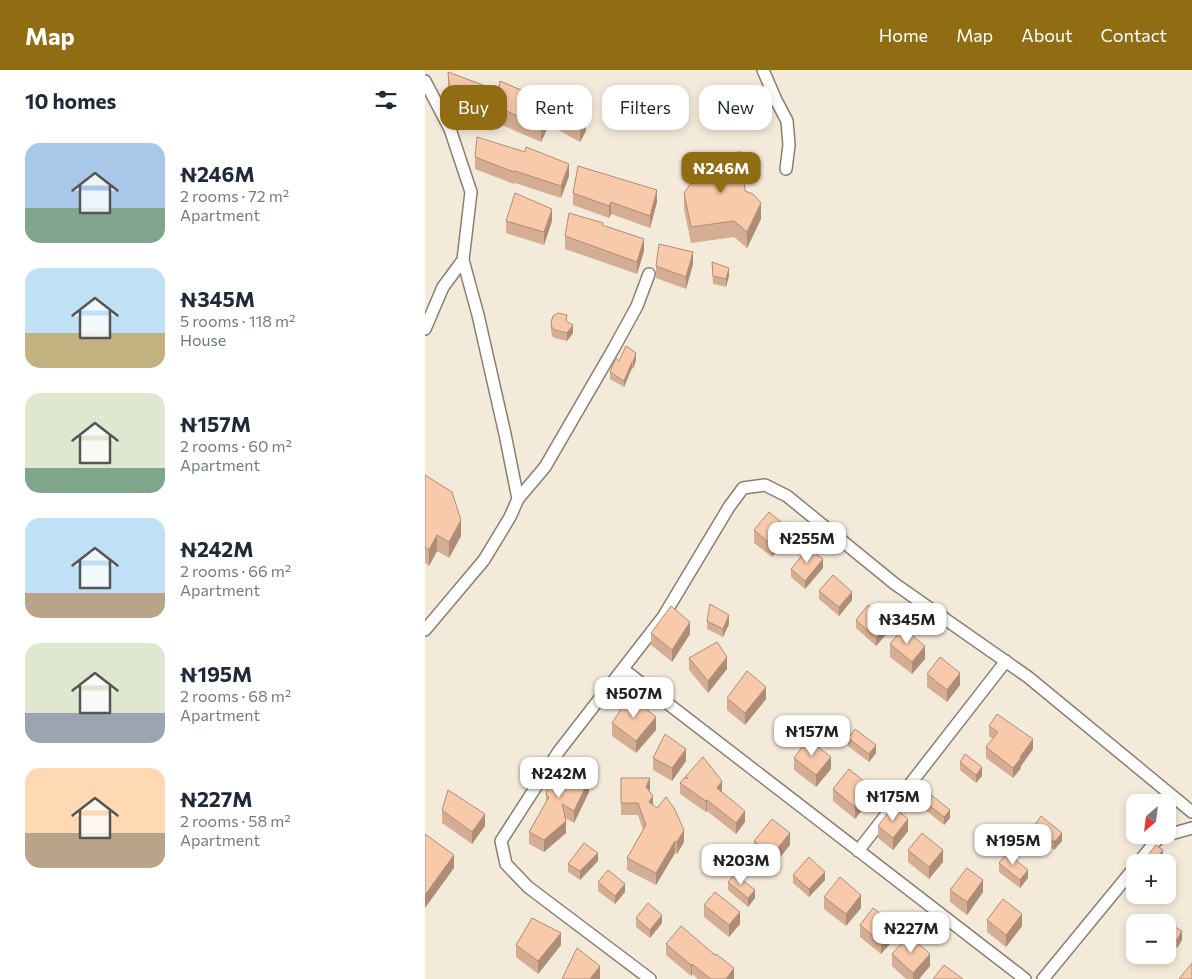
<!DOCTYPE html>
<html lang="en">
<head>
<meta charset="utf-8">
<style>
	body { margin:0; font-family:Commissioner,sans-serif; background:#f6f6f7; color:#1f2937; height:100vh; display:flex; flex-direction:column; font-size:19px; white-space:nowrap }
	* { box-sizing:border-box; margin:0 }
	p { font-size:16px; color:#747a83 }
	.icon { flex:none; width:28px; height:28px; fill:none; stroke:currentColor; stroke-width:2; stroke-linecap:round; stroke-linejoin:round }
	.map { position:relative; flex:1; overflow:hidden }
	.sheet { display:flex; flex-direction:column; background:#fff; width:425px }
	.sheet>* { flex:none }
	.top-card { position:absolute; left:15px; top:15px; width:475px; height:45px; display:flex; gap:10px }
	.needle { width:32px; rotate:208deg }
	.controls { position:absolute; left:701px; top:724px; display:grid; gap:10px }
	.controls a { display:grid; place-items:center; width:50px; height:50px; border-radius:10px; background:#fff; box-shadow:0 2px 8px #0003; font-size:25px }
	.price { position:absolute; translate:-50% -42px; padding:0 11px; border-radius:10px; background:#fff; color:#222; font-size:16px; line-height:32px; filter:drop-shadow(0 1px 2px #0008) }
	.price::after { content:''; position:absolute; left:50%; top:30px; width:15px; height:11px; margin-left:-8px; background:inherit; clip-path:polygon(0 0,100% 0,50% 100%) }
	.price.on { background:#906d12; color:#fff }
	ul { padding:0; list-style:none }
	li { display:flex; align-items:center; gap:15px; height:125px; padding:0 25px }
	li span { display:grid; place-items:center; flex:none; width:140px; height:100px; border-radius:15px; color:#555 }
	li>.icon { margin-inline-start:auto }
	span .icon { width:60px; height:60px; fill:#fffc; stroke-width:1 }
	li b { font-size:21px }
	h2 { display:flex; justify-content:space-between; align-items:center; height:60px; padding:0 25px; font-size:21px }
	.tag { padding:0 18px; border-radius:15px; background:#fff; box-shadow:0 2px 8px #0003; font-size:18px; line-height:45px }
	.tag.on { background:#906d12; color:#fff }
	header { display:flex; align-items:center; gap:30px; box-sizing:border-box; height:70px; padding:0 25px; background:#906d12; color:#fff }
	header strong { font-size:24px }
	nav { display:flex; gap:28px; margin-inline-start:auto; font-size:18px }
	main { display:flex; flex:1; min-height:0 }
	.map>svg:first-child { display:block }
</style>
</head>
<body>
<header>
<strong>Map</strong>
<nav><a>Home</a><a>Map</a><a>About</a><a>Contact</a></nav>
</header>
<main>
<section class="sheet">
<h2>10 homes<svg class="icon" aria-label="filters" viewBox="0 0 24 24"><path d="M4 7h16M4 17h16"/><circle cx="9" cy="7" r="2"/><circle cx="15" cy="17" r="2"/></svg></h2>
<ul>
<li><span style="background:linear-gradient(#a9c7e8 65%,#7fa58c 0)"><svg class="icon" aria-label="home" viewBox="0 0 24 24"><path d="M3 11l9-7 9 7M6 9v11h12V9"/></svg></span><div><b>₦246M</b><p>2 rooms · 72 m²</p><p>Apartment</p></div></li>
<li><span style="background:linear-gradient(#bfe0f5 65%,#c2b280 0)"><svg class="icon" aria-label="home" viewBox="0 0 24 24"><path d="M3 11l9-7 9 7M6 9v11h12V9"/></svg></span><div><b>₦345M</b><p>5 rooms · 118 m²</p><p>House</p></div></li>
<li><span style="background:linear-gradient(#dfe7d0 75%,#7fa58c 0)"><svg class="icon" aria-label="home" viewBox="0 0 24 24"><path d="M3 11l9-7 9 7M6 9v11h12V9"/></svg></span><div><b>₦157M</b><p>2 rooms · 60 m²</p><p>Apartment</p></div></li>
<li><span style="background:linear-gradient(#bfe0f5 75%,#b9a48a 0)"><svg class="icon" aria-label="home" viewBox="0 0 24 24"><path d="M3 11l9-7 9 7M6 9v11h12V9"/></svg></span><div><b>₦242M</b><p>2 rooms · 66 m²</p><p>Apartment</p></div></li>
<li><span style="background:linear-gradient(#dfe7d0 70%,#9aa5b1 0)"><svg class="icon" aria-label="home" viewBox="0 0 24 24"><path d="M3 11l9-7 9 7M6 9v11h12V9"/></svg></span><div><b>₦195M</b><p>2 rooms · 68 m²</p><p>Apartment</p></div></li>
<li><span style="background:linear-gradient(#ffd9b3 65%,#b9a48a 0)"><svg class="icon" aria-label="home" viewBox="0 0 24 24"><path d="M3 11l9-7 9 7M6 9v11h12V9"/></svg></span><div><b>₦227M</b><p>2 rooms · 58 m²</p><p>Apartment</p></div></li>
</ul>
</section>
<div class="map">
<svg width="767" height="909" viewBox="0 0 767 909">
	<rect width="100%" height="100%" fill="#f4eada"/>
	<g fill="none" stroke-linecap="round" stroke-linejoin="round">
		<!-- minor casing -->
		<g stroke="#887f71" stroke-width="14">
			<path id="minor" d="M 338,0 L 351,30 L 362,51 L 364,75 L 361,99
				M 0,11 L 25,59 L 46,122 L 38,190 L 53,245 L 80,364 L 93,429
				M 0,259 L 18,217 L 38,190
				M 0,560 L 59,490 L 85,447 L 93,429 L 120,397 L 189,278 L 212,236 L 224,204
				M 198,599 L 600,909
				M 742,765 L 767,758
				M 433,781 L 581,591
				M 714,792 L 735,766 L 741,765
				M 225,909 L 103,817 L 81,794 L 76,771 L 134,681 L 238,547 L 304,437 L 318,418 L 340,415 L 362,426 L 470,514 L 603,607 L 767,742
				M 618,909 L 710,797"/>
		</g>
		<!-- minor -->
		<use href="#minor" stroke="#fff" stroke-width="11"/>
	</g>
	<!-- wall -->
	<path fill="#d5ad92" d="M 23,2 L 58,27 L 49,46 L 25,35 L 23,14 Z
		M 124,32 L 161,45 L 161,61 L 155,72 L 124,55 L 116,72 L 70,52 L 70,36 Z
		M 50,87 L 144,106 L 136,128 L 90,113 L 89,114 L 50,99 Z
		M 320,121 L 336,149 L 322,178 L 309,167 L 266,173 L 259,139 L 259,123 Z
		M 148,123 L 232,132 L 225,158 L 186,144 L 184,148 L 148,135 Z
		M 81,151 L 127,151 L 119,175 L 81,163 Z
		M 178,156 L 219,181 L 212,204 L 140,179 L 140,166 Z
		M 287,192 L 304,206 L 301,217 L 288,214 Z
		M 268,194 L 261,219 L 231,208 L 231,196 Z
		M 126,252 L 142,252 L 148,263 L 142,271 L 130,268 L 127,266 L 126,260 Z
		M 211,290 L 208,299 L 207,298 L 199,317 L 185,309 L 185,302 L 194,291 Z
		M 0,405 L 36,466 L 24,488 L 12,481 L 4,496 L 0,493 Z
		M 329,460 L 362,469 L 347,487 L 329,473 Z
		M 398,498 L 380,519 L 366,507 L 366,499 Z
		M 394,521 L 427,530 L 414,546 L 394,529 Z
		M 431,550 L 464,561 L 451,576 L 431,558 Z
		M 282,551 L 304,554 L 298,567 L 282,559 Z
		M 226,563 L 265,564 L 247,592 L 226,575 Z
		M 465,574 L 500,589 L 487,604 L 465,587 Z
		M 264,588 L 302,599 L 283,623 L 264,600 Z
		M 502,604 L 535,615 L 522,632 L 502,617 Z
		M 302,628 L 341,629 L 320,655 L 302,640 Z
		M 187,653 L 231,660 L 211,683 L 187,666 Z
		M 564,656 L 608,679 L 596,696 L 596,698 L 588,708 L 561,688 L 561,677 L 568,669 L 564,666 Z
		M 423,668 L 451,683 L 444,692 L 423,676 Z
		M 228,688 L 261,691 L 247,711 L 228,700 Z
		M 369,688 L 406,699 L 391,717 L 369,700 Z
		M 535,692 L 557,706 L 551,713 L 535,700 Z
		M 260,707 L 297,722 L 320,752 L 311,764 L 282,741 L 281,742 L 255,724 L 255,713 L 260,708 Z
		M 196,708 L 225,720 L 224,721 L 228,735 L 259,772 L 252,784 L 250,783 L 231,815 L 202,800 L 202,788 L 218,760 L 213,745 L 196,745 Z
		M 408,719 L 446,729 L 430,749 L 408,731 Z
		M 164,722 L 149,753 L 140,748 L 141,763 L 119,782 L 104,774 L 104,762 L 121,732 L 121,725 Z
		M 499,731 L 525,748 L 519,755 L 499,739 Z
		M 17,740 L 60,756 L 47,774 L 17,753 Z
		M 453,756 L 483,761 L 468,780 L 453,768 Z
		M 609,756 L 637,771 L 629,780 L 609,764 Z
		M 329,771 L 365,775 L 347,797 L 329,783 Z
		M 483,780 L 518,792 L 504,809 L 483,792 Z
		M 173,791 L 155,810 L 143,802 L 143,794 Z
		M 574,793 L 603,808 L 595,818 L 574,802 Z
		M 368,805 L 400,810 L 384,827 L 368,813 Z
		M 173,812 L 200,822 L 190,834 L 173,821 Z
		M 303,812 L 330,828 L 323,837 L 303,820 Z
		M 525,820 L 558,822 L 542,845 L 525,832 Z
		M 399,827 L 436,838 L 421,856 L 399,839 Z
		M 279,835 L 315,854 L 304,867 L 279,847 Z
		M 211,848 L 237,853 L 225,868 L 211,857 Z
		M 562,850 L 597,856 L 581,877 L 562,862 Z
		M 710,852 L 710,867 L 706,865 L 706,857 Z
		M 435,855 L 470,868 L 456,884 L 435,867 Z
		M 742,858 L 757,870 L 752,878 L 742,873 Z
		M 241,874 L 309,909 L 273,909 L 267,904 L 266,906 L 241,885 Z
		M 91,875 L 136,875 L 113,904 L 91,887 Z
		M 467,884 L 505,896 L 494,909 L 481,909 L 467,896 Z"/>
	<!-- shaded-wall -->
	<path fill="#ae8d77" d="M 58,15 L 58,27 L 49,46 L 49,34 Z
		M 124,39 L 124,55 L 116,72 L 116,56 Z
		M 161,45 L 161,61 L 155,72 L 155,56 Z
		M 144,94 L 144,106 L 136,128 L 136,116 Z
		M 232,120 L 232,132 L 225,158 L 225,146 Z
		M 186,132 L 186,144 L 184,148 L 184,136 Z
		M 336,133 L 336,149 L 322,178 L 322,162 Z
		M 127,139 L 127,151 L 119,175 L 119,162 Z
		M 219,169 L 219,181 L 212,204 L 212,192 Z
		M 268,182 L 268,194 L 261,219 L 261,207 Z
		M 304,198 L 304,206 L 301,217 L 301,209 Z
		M 148,255 L 148,263 L 142,271 L 142,263 Z
		M 211,283 L 211,290 L 208,299 L 208,292 Z
		M 207,292 L 207,298 L 199,317 L 199,311 Z
		M 36,450 L 36,466 L 24,488 L 24,472 Z
		M 362,457 L 362,469 L 347,487 L 347,475 Z
		M 12,465 L 12,481 L 4,496 L 4,480 Z
		M 398,489 L 398,498 L 380,519 L 380,511 Z
		M 427,522 L 427,530 L 414,546 L 414,537 Z
		M 304,545 L 304,554 L 298,567 L 298,559 Z
		M 265,552 L 265,564 L 247,592 L 247,580 Z
		M 464,553 L 464,561 L 451,576 L 451,568 Z
		M 500,576 L 500,589 L 487,604 L 487,592 Z
		M 302,587 L 302,599 L 283,623 L 283,611 Z
		M 535,603 L 535,615 L 522,632 L 522,620 Z
		M 341,617 L 341,629 L 320,655 L 320,643 Z
		M 231,647 L 231,660 L 211,683 L 211,671 Z
		M 608,669 L 608,679 L 596,696 L 596,698 L 588,708 L 588,698 Z
		M 451,675 L 451,683 L 444,692 L 444,684 Z
		M 261,679 L 261,691 L 247,711 L 247,698 Z
		M 406,687 L 406,699 L 391,717 L 391,705 Z
		M 557,697 L 557,706 L 551,713 L 551,705 Z
		M 225,708 L 225,720 L 221,729 L 221,717 Z
		M 164,710 L 164,722 L 149,753 L 149,741 Z
		M 297,711 L 297,722 L 292,729 L 292,718 Z
		M 446,717 L 446,729 L 430,749 L 430,737 Z
		M 228,726 L 228,738 L 224,732 Z
		M 282,730 L 282,741 L 281,742 L 281,731 Z
		M 525,740 L 525,748 L 519,755 L 519,747 Z
		M 320,741 L 320,752 L 311,764 L 311,753 Z
		M 60,744 L 60,756 L 47,774 L 47,762 Z
		M 483,749 L 483,761 L 468,780 L 468,768 Z
		M 141,751 L 141,763 L 119,782 L 119,770 Z
		M 259,760 L 259,772 L 252,784 L 252,772 Z
		M 365,763 L 365,775 L 347,797 L 347,785 Z
		M 637,763 L 637,771 L 629,780 L 629,772 Z
		M 250,771 L 250,783 L 231,815 L 231,803 Z
		M 518,780 L 518,792 L 504,809 L 504,797 Z
		M 738,780 L 738,788 L 735,792 L 728,792 Z
		M 173,783 L 173,791 L 155,810 L 155,801 Z
		M 29,785 L 29,798 L 0,838 L 0,825 Z
		M 603,800 L 603,808 L 595,818 L 595,810 Z
		M 400,802 L 400,810 L 384,827 L 384,819 Z
		M 558,810 L 558,822 L 542,845 L 542,832 Z
		M 200,814 L 200,822 L 190,834 L 190,826 Z
		M 330,820 L 330,828 L 323,837 L 323,828 Z
		M 436,825 L 436,838 L 421,856 L 421,844 Z
		M 315,842 L 315,854 L 304,867 L 304,855 Z
		M 597,844 L 597,856 L 581,877 L 581,865 Z
		M 237,845 L 237,853 L 225,868 L 225,860 Z
		M 470,855 L 470,868 L 456,884 L 456,872 Z
		M 757,861 L 757,870 L 752,878 L 752,870 Z
		M 136,863 L 136,875 L 113,904 L 113,891 Z
		M 505,884 L 505,896 L 494,909 L 488,909 L 488,903 Z
		M 267,894 L 267,904 L 266,906 L 266,895 Z
		M 175,896 L 175,909 L 165,909 Z
		M 309,898 L 309,909 L 301,909 Z"/>
	<!-- building -->
	<path fill="#f8c9aa" stroke="#ae8d77" d="M 23,2 L 58,15 L 49,34 L 25,23 Z
		M 75,11 L 124,32 L 161,45 L 155,56 L 124,39 L 116,56 L 70,36 Z
		M 52,67 L 100,82 L 101,77 L 144,94 L 136,116 L 90,101 L 89,102 L 50,87 Z
		M 316,82 L 320,121 L 328,124 L 336,133 L 322,162 L 309,151 L 266,157 L 259,123 L 287,84 Z
		M 153,96 L 232,120 L 225,146 L 186,132 L 184,136 L 148,123 Z
		M 90,123 L 127,139 L 119,162 L 81,151 Z
		M 144,143 L 178,153 L 177,155 L 219,169 L 212,192 L 140,166 Z
		M 234,174 L 268,182 L 261,207 L 231,196 Z
		M 287,192 L 304,198 L 301,209 L 288,206 Z
		M 133,243 L 142,245 L 141,251 L 148,255 L 142,263 L 130,260 L 127,258 L 126,252 L 128,246 Z
		M 201,276 L 211,283 L 208,292 L 207,292 L 199,311 L 185,302 L 191,288 L 194,291 Z
		M 0,405 L 27,422 L 36,450 L 24,472 L 12,465 L 4,480 L 0,477 Z
		M 344,442 L 362,457 L 347,475 L 329,460 Z
		M 383,478 L 398,489 L 380,511 L 366,499 Z
		M 408,505 L 427,522 L 414,537 L 394,521 Z
		M 285,534 L 304,545 L 298,559 L 282,551 Z
		M 443,535 L 464,553 L 451,568 L 431,550 Z
		M 246,536 L 265,552 L 247,580 L 226,563 Z
		M 478,558 L 500,576 L 487,592 L 465,574 Z
		M 292,572 L 302,587 L 283,611 L 264,588 Z
		M 515,587 L 535,603 L 522,620 L 502,604 Z
		M 322,601 L 341,617 L 320,643 L 302,628 Z
		M 205,626 L 231,647 L 211,671 L 187,653 Z
		M 572,644 L 608,669 L 595,687 L 596,688 L 588,698 L 561,677 L 573,662 L 564,656 Z
		M 430,659 L 451,675 L 444,684 L 423,668 Z
		M 240,664 L 261,679 L 247,698 L 228,688 Z
		M 383,669 L 406,687 L 391,705 L 369,688 Z
		M 540,684 L 557,697 L 551,705 L 535,692 Z
		M 278,687 L 297,711 L 292,718 L 320,741 L 311,753 L 282,730 L 281,731 L 255,713 L 259,708 L 263,708 L 260,707 Z
		M 130,688 L 164,710 L 149,741 L 137,734 L 141,751 L 119,770 L 104,762 L 124,727 L 121,725 L 127,694 Z
		M 424,699 L 446,717 L 430,737 L 408,719 Z
		M 196,708 L 225,708 L 221,717 L 228,726 L 224,732 L 232,738 L 241,727 L 249,738 L 259,760 L 252,772 L 250,771 L 231,803 L 202,788 L 221,755 L 213,733 L 196,733 Z
		M 23,720 L 60,744 L 47,762 L 17,740 Z
		M 505,724 L 525,740 L 519,747 L 499,731 Z
		M 468,736 L 483,749 L 468,768 L 453,756 Z
		M 616,746 L 637,763 L 629,772 L 609,756 Z
		M 347,749 L 365,763 L 347,785 L 329,771 Z
		M 497,763 L 518,780 L 504,797 L 483,780 Z
		M 0,764 L 29,785 L 0,825 Z
		M 159,773 L 173,783 L 155,801 L 143,794 Z
		M 731,775 L 738,780 L 728,792 L 717,792 Z
		M 582,783 L 603,800 L 595,810 L 574,793 Z
		M 384,787 L 400,802 L 384,819 L 368,805 Z
		M 542,798 L 558,810 L 542,832 L 525,820 Z
		M 183,800 L 200,814 L 190,826 L 173,812 Z
		M 310,804 L 330,820 L 323,828 L 303,812 Z
		M 415,807 L 436,825 L 421,844 L 399,827 Z
		M 290,822 L 315,842 L 304,855 L 279,835 Z
		M 578,829 L 597,844 L 581,865 L 562,850 Z
		M 223,833 L 237,845 L 225,860 L 211,848 Z
		M 448,838 L 470,855 L 456,872 L 435,855 Z
		M 714,846 L 723,852 L 710,852 L 710,859 L 706,857 Z
		M 107,848 L 136,863 L 113,891 L 91,875 Z
		M 745,854 L 757,861 L 752,870 L 742,864 L 742,858 Z
		M 256,856 L 290,885 L 291,884 L 309,898 L 301,909 L 286,909 L 267,894 L 266,895 L 241,874 Z
		M 484,865 L 505,884 L 488,903 L 467,884 Z
		M 152,878 L 175,896 L 165,909 L 137,909 Z
		M 767,893 L 767,909 L 754,909 Z
		M 519,895 L 538,909 L 508,909 Z"/>
</svg>
<div class="controls">
<a><svg class="needle" viewBox="-14 -14 28 28"><path d="M0-13l5 13h-10z" fill="#e53935"/><path d="M0 13l5-13h-10z" fill="#747a83"/></svg></a>
<a>+</a>
<a>−</a>
</div>
<b class="price on" style="left:296px;top:124px">₦246M</b>
<b class="price" style="left:382px;top:494px">₦255M</b>
<b class="price" style="left:482px;top:575px">₦345M</b>
<b class="price" style="left:209px;top:649px">₦507M</b>
<b class="price" style="left:387px;top:687px">₦157M</b>
<b class="price" style="left:134px;top:729px">₦242M</b>
<b class="price" style="left:468px;top:752px">₦175M</b>
<b class="price" style="left:588px;top:796px">₦195M</b>
<b class="price" style="left:316px;top:816px">₦203M</b>
<b class="price" style="left:486px;top:884px">₦227M</b>
<div class="top-card">
<a class="tag on">Buy</a>
<a class="tag">Rent</a>
<a class="tag">Filters</a>
<a class="tag">New</a>
</div>
</div>
</main>
</body>
</html>
